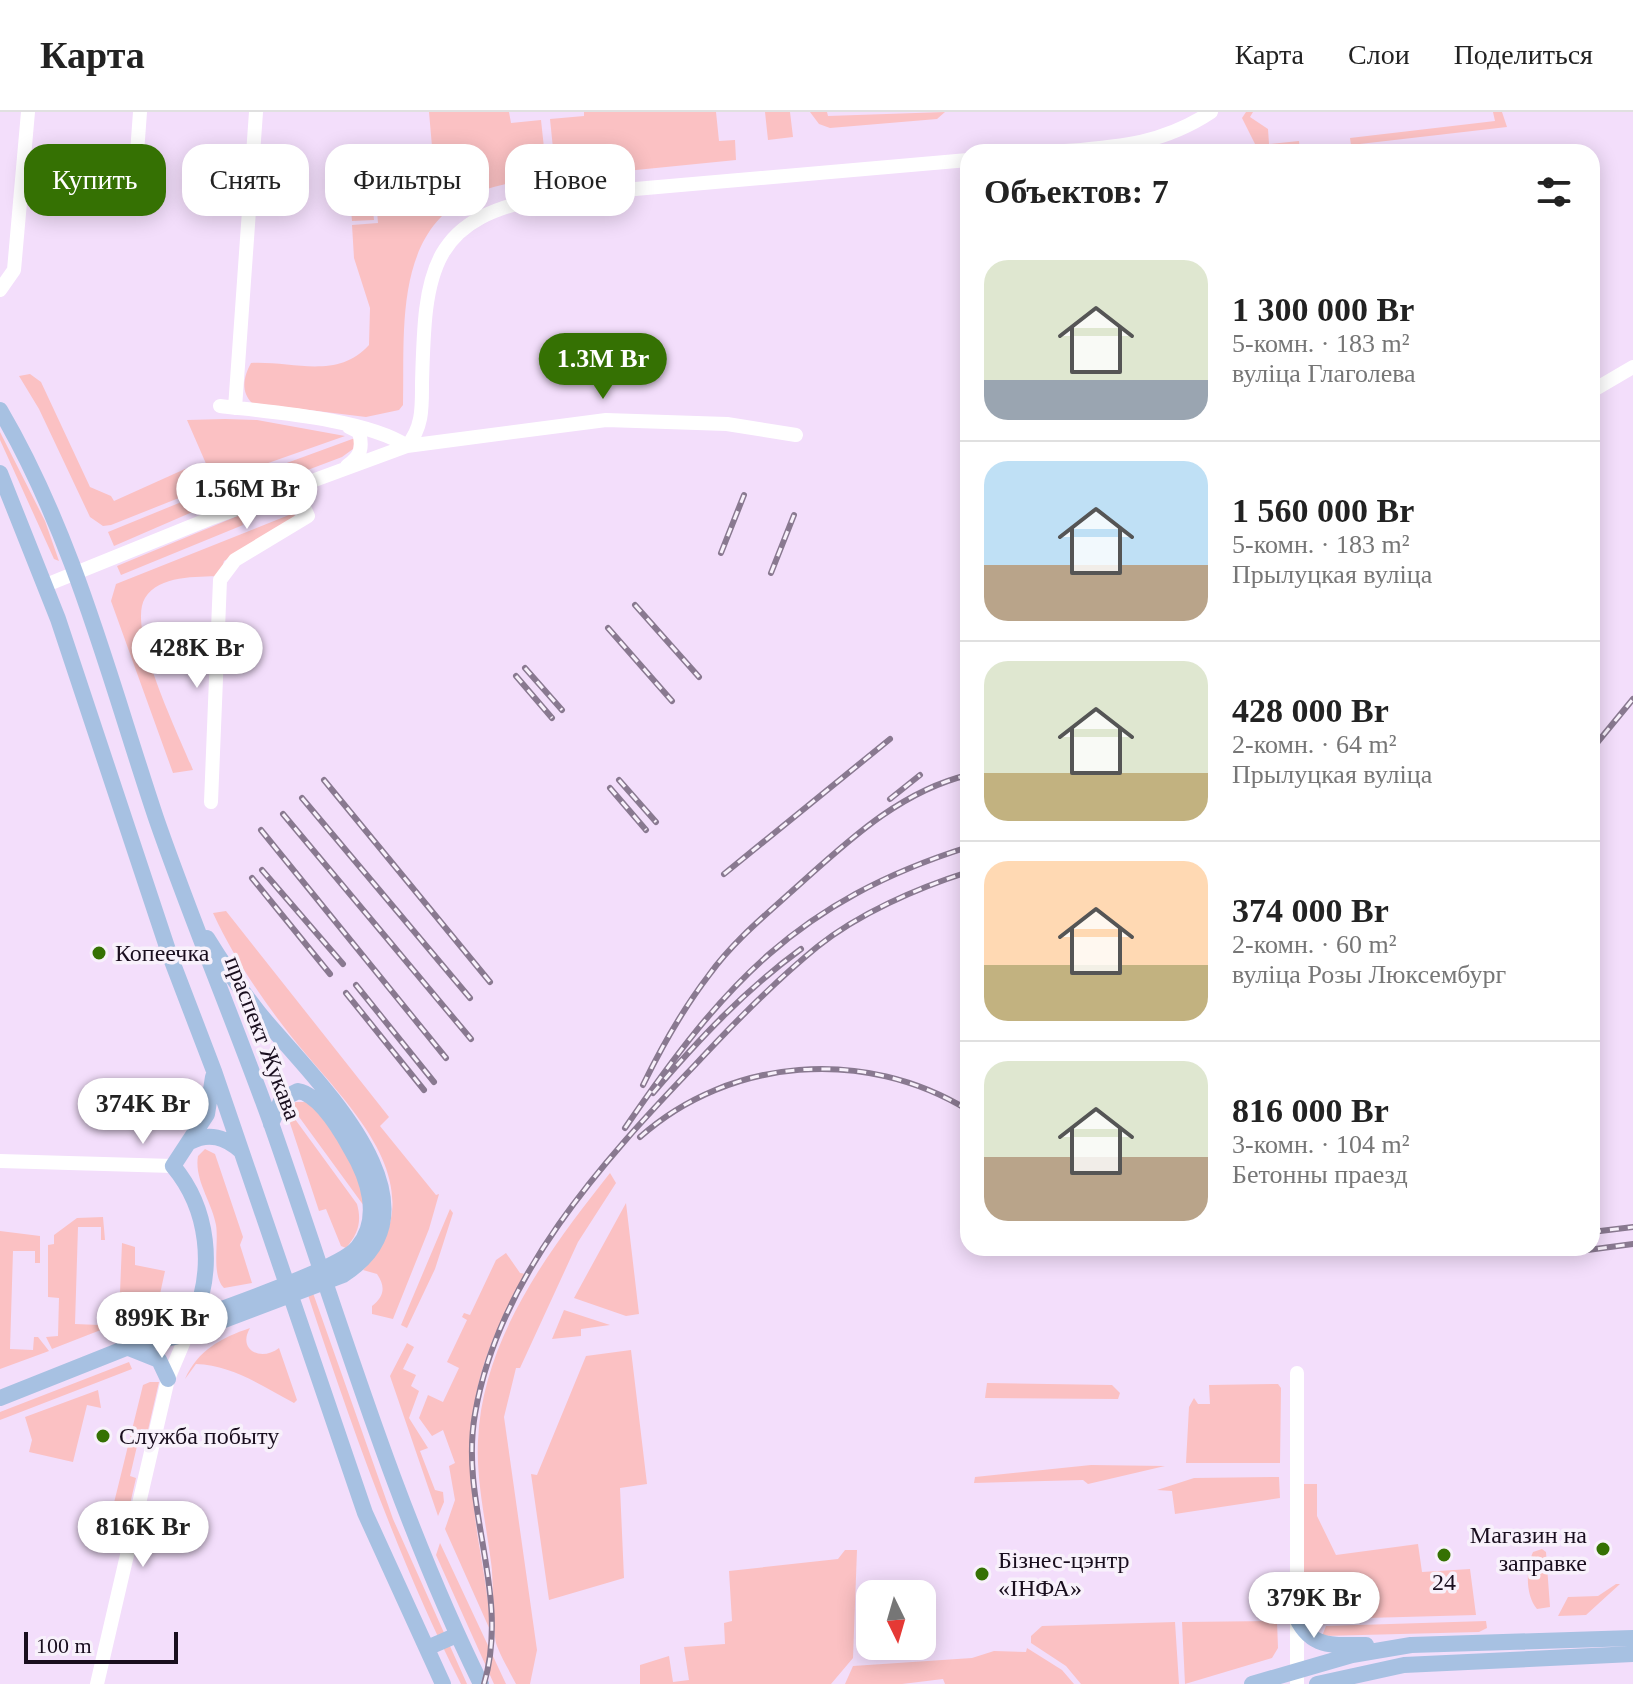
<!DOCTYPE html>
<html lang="ru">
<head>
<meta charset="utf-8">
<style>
	body { margin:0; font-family:Georgia,serif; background:#f2f2f2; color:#222; height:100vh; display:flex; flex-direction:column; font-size:30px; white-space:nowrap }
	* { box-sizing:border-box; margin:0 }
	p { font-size:26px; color:#767676 }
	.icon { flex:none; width:44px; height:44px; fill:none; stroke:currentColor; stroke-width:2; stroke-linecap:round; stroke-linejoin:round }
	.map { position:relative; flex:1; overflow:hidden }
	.side { position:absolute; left:960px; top:32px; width:640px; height:1112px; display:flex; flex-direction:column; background:#fff; border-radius:24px; box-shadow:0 4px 20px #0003 }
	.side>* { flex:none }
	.hud { position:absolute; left:24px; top:32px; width:760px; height:72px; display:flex; gap:16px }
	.needle { width:52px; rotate:175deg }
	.controls { position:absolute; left:856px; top:1468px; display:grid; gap:16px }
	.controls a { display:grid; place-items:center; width:80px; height:80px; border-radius:16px; background:#fff; box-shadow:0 4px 20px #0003; font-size:40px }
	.scale { position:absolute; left:24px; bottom:20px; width:154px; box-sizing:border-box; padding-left:8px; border:4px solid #190e1e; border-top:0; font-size:22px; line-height:28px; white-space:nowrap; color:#190e1e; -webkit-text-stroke:6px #f8f1fb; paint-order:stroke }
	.price { position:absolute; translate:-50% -68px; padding:0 18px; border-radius:28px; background:#fff; color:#222; font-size:26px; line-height:52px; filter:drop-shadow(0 2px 4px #0008) }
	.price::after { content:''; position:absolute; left:50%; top:48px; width:24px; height:18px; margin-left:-12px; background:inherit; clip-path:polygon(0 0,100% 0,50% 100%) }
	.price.current { background:#357103; color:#fff }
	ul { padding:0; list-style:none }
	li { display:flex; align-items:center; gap:24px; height:200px; padding:0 24px }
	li+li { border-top:2px solid #e0e0e0 }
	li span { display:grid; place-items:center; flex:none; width:224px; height:160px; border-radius:24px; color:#555 }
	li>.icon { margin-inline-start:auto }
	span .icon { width:96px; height:96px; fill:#fffc; stroke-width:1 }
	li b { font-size:34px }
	h2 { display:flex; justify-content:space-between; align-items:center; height:96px; padding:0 24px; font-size:34px }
	.pill { padding:0 28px; border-radius:24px; background:#fff; box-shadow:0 4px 20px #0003; font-size:28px; line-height:72px }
	.pill.current { background:#357103; color:#fff }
	header { display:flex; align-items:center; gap:48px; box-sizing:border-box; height:112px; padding:0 40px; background:#fff; border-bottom:2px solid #e0e0e0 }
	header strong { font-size:38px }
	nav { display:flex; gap:44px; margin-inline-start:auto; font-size:28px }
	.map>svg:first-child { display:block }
</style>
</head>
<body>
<header>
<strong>Карта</strong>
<nav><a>Карта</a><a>Слои</a><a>Поделиться</a></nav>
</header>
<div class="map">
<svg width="1633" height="1572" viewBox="0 0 1633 1572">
	<rect width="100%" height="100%" fill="#f3defb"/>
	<!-- green -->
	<path fill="#fbc1c3" d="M 429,0 L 509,0 L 511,11 L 541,8 L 547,64 C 522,70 494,72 470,84 C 393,122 405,222 403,293 L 399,298 L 366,305 L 252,291 C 240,279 244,264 251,251 C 293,249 338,268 369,233 L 370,196 L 354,146 L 352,113 L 378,111 L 373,52 L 433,46 Z
		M 584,0 L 716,0 L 719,29 L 735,28 L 736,48 L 556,66 L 550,7 L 584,4 Z
		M 765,0 L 790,0 L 793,25 L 768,28 Z
		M 810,0 L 827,0 L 828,4 L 945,0 L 937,7 L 830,16 L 819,12 Z
		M 1246,0 L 1253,0 L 1250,5 L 1268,17 L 1269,32 L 1299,29 L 1300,39 L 1258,38 L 1242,6 Z
		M 1493,0 L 1502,0 L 1507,15 L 1351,33 L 1350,26 L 1495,9 Z
		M 369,58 L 374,108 L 352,109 L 348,60 Z
		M 30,262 L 41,270 L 90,375 L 111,384 L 114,389 L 185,357 L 191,360 L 199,378 L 111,413 L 103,414 L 90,405 L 39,297 L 19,264 Z
		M 225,307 L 257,308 L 345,324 L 214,370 L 187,308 Z
		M 0,320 L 45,409 L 59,449 L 54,447 L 0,328 Z
		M 355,326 L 353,337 L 342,345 L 228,388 L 213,378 Z
		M 201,382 L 203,388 L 197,398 L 114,434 L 108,420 Z
		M 294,401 L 296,408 L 224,449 L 220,464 C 197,465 159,463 145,486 C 126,517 180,625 193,658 L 173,661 L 111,489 L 116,472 Z
		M 240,403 L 243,413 L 121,463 L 117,454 Z
		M 226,799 L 389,1005 L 380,1014 L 436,1083 L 439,1082 L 429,1117 L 393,1207 L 372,1202 L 372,1194 C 384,1185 386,1175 377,1162 L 363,1158 C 442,1073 343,990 291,924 C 261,886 234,846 213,801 Z
		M 296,990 L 308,990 C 337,1020 362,1051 364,1094 L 294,998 L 288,999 L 286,995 Z
		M 292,1003 L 357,1092 C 362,1110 358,1122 346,1136 L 341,1134 L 326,1097 L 319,1099 L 289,1008 Z
		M 205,1037 L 215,1042 L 243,1125 L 240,1133 L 252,1171 L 224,1176 C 211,1163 219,1131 216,1113 C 212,1090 194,1068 198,1044 Z
		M 610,1061 L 616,1071 L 578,1130 L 520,1256 L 516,1256 L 504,1305 L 537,1538 L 530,1572 L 516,1572 C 510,1560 502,1547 497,1534 C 492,1522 494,1469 491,1450 C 486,1411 476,1368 478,1329 C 482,1227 549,1138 610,1061 Z
		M 626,1091 L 639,1202 L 626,1204 L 574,1186 Z
		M 450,1097 L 453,1101 L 435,1157 L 407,1216 L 401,1213 Z
		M 103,1105 L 105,1128 L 101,1128 L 101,1115 L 78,1115 L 75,1212 L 99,1213 L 99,1197 L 104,1197 L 116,1212 L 52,1237 L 46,1225 L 58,1224 L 59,1186 L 48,1185 L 48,1133 L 54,1132 L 54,1123 L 77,1106 Z
		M 0,1119 L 40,1124 L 40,1151 L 35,1151 L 35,1139 L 13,1139 L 10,1237 L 33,1238 L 34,1225 L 38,1225 L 49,1239 L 0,1257 Z
		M 122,1131 L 135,1135 L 135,1153 L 165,1159 L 160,1182 L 167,1191 L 119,1211 L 106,1196 L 130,1197 L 130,1181 L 120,1181 Z
		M 506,1141 L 520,1161 L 526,1162 C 471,1257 463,1311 477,1420 C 482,1453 489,1485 490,1518 L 445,1417 L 455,1388 L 449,1354 L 455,1351 L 443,1318 L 432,1324 L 419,1306 L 428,1283 L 443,1290 L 459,1256 L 447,1250 L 467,1208 L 462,1205 L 464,1201 L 470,1203 L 496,1148 Z
		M 313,1181 L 393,1407 L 467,1572 L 461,1572 C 398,1447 352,1316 308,1183 Z
		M 564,1198 L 610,1213 L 581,1217 L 581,1224 L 552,1227 Z
		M 250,1216 C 237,1238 261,1250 279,1236 L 297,1288 L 294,1291 C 262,1274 232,1253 196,1252 L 185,1267 C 198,1238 221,1226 250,1216 Z
		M 407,1231 L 414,1235 L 403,1257 L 416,1263 L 411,1274 L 419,1279 L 409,1306 L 428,1336 L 420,1339 L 435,1378 L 443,1380 L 444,1390 L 438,1404 L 390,1264 Z
		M 631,1238 L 647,1372 L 620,1376 L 624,1466 L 549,1488 L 531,1362 L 537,1363 L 586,1244 Z
		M 129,1250 L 132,1257 L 0,1308 L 0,1300 Z
		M 150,1270 L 159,1270 L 148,1318 L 141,1317 L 130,1364 L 136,1366 L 126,1410 L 110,1407 L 143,1273 Z
		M 987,1271 L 1112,1273 L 1120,1281 L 1118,1287 L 985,1286 Z
		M 1278,1272 L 1281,1276 L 1280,1351 L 1186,1351 L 1189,1295 L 1194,1286 L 1198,1292 L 1210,1292 L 1209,1273 Z
		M 98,1278 L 101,1296 L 87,1293 L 73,1350 L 29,1340 L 32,1328 L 25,1305 Z
		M 1091,1353 L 1165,1354 L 1088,1372 L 1083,1368 L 974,1371 L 975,1365 Z
		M 1279,1365 L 1280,1386 L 1175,1402 L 1172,1379 L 1157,1378 L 1194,1366 Z
		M 1304,1372 L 1317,1372 L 1317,1404 L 1336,1443 L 1418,1432 L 1422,1460 L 1470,1457 L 1476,1503 L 1330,1507 L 1303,1495 Z
		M 440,1431 L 506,1572 L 494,1572 L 436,1443 Z
		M 1542,1437 L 1546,1440 L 1550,1495 L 1537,1497 C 1525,1483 1526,1456 1533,1440 Z
		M 845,1438 L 857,1438 L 853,1546 L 831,1572 L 640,1572 L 640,1553 L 669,1544 L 673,1570 L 689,1568 L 684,1535 L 725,1532 L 724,1511 L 732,1509 L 729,1459 L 838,1447 Z
		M 1616,1472 L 1620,1472 L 1586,1503 L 1558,1504 L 1568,1485 L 1598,1484 Z
		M 1277,1509 L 1278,1536 L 1272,1546 L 1185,1572 L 1182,1510 Z
		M 1486,1509 L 1487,1516 L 1479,1520 L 1322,1524 L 1326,1514 Z
		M 1175,1510 L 1179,1572 L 1081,1572 L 1066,1554 L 1031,1531 L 1031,1524 L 1042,1514 Z
		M 1027,1536 L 1062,1558 L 1074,1572 L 945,1572 L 943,1567 L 902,1572 L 845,1572 L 853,1554 L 972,1546 L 994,1539 L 1026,1540 Z"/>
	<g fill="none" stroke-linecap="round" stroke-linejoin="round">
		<!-- minor -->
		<path stroke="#fff" stroke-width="14" d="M 1054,40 C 1113,35 1160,34 1211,0
			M 137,41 L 140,0
			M 0,178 L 14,158 L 28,0
			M 1592,279 L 1633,255
			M 220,294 C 271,300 366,307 407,334
			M 235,296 L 256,0
			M 407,334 C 423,315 422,295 422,271 C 425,158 428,103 555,84 L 968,48
			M 347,354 C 361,344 363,336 359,320 L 349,315
			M 46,473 L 209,407 L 407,334 L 606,308 L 727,312 L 796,323
			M 211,690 L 220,468 L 235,448 L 308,404 L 294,375
			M 0,1049 L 173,1054
			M 1297,1261 L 1297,1572
			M 97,1572 L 168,1267 L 187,1222"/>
		<!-- major -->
		<path stroke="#a7c1e2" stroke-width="16" d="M 0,298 C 74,424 110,569 156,706 C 192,810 235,911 272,1014 C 338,1202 393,1393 481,1572
			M 0,361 L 58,507 L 170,844 L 214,959 L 365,1401 L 443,1572
			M 190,1030 C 209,1020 225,1025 241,1039
			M 193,1208 C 215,1157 209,1097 173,1054 L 207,1002 L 213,965
			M 161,1220 C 200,1203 339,1159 358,1135 C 382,1106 368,1065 351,1037 C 341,1019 320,983 298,979 L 282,987 L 271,1012
			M 128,1236 L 187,1222 L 343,1163 C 453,1092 309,963 259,901 C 240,877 223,852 207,826
			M 129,1236 L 159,1248 L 168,1267
			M 0,1286 L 136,1232
			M 1294,1500 C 1309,1537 1330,1533 1366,1533
			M 427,1536 L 457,1523
			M 1252,1572 L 1352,1543 L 1411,1533 L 1633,1526
			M 1317,1572 L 1404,1553 L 1633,1542"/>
		<!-- rail casing -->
		<g stroke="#897990" stroke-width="6">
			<path id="rail" d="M 721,441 L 744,383
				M 771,461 L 794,403
				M 635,493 L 699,565
				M 608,516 L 672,589
				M 525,556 L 562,598
				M 516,564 L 552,606
				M 1592,637 L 1633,587
				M 324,668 L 490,870
				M 619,668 L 656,710
				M 610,676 L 646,718
				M 302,686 L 470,886
				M 890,687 L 920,663
				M 283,702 L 471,927
				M 261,718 L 446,946
				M 262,758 L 343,852
				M 724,762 L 890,627
				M 252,766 L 330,862
				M 356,873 L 434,970
				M 346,881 L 424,978
				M 643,973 C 662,934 683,897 709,863 C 732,831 762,806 791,780 C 844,733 897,680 968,663
				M 653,981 C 698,928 745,878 801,837
				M 625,1016 C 723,873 797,789 968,735
				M 640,1025 C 730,945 865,935 968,998
				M 1592,1120 L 1633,1115
				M 1386,1136 L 1446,1137
				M 1436,1138 L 1580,1139 L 1633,1132
				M 484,1572 C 511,1481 459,1393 475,1302 C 498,1165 602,1050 695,953 C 733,912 773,871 817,835 C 858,802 917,776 968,760"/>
		</g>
		<!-- rail -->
		<use href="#rail" stroke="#f8f1fb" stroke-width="3" stroke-dasharray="9" stroke-linecap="butt"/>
	</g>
	<!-- markers -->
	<g fill="#357103" stroke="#f8f1fb" stroke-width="3">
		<circle cx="99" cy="841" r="8"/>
		<circle cx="103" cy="1324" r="8"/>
		<circle cx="1603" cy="1437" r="8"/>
		<circle cx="1444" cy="1443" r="8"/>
		<circle cx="982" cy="1462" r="8"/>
	</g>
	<g text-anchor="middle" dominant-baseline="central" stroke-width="7" stroke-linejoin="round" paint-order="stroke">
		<!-- poi labels -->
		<g font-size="24" fill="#190e1e" stroke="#f8f1fb" text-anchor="start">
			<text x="115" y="841">Копеечка</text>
			<text x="119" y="1324">Служба побыту</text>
			<text x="1587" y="1423" text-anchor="end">Магазин на<tspan x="1587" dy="28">заправке</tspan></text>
			<text x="998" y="1448">Бізнес-цэнтр<tspan x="998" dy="28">«ІНФА»</tspan></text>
			<text x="1444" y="1470" text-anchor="middle">24</text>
		</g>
		<!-- street labels -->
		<g font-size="24" fill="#190e1e" stroke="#f8f1fb">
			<text transform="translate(263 926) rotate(69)">праспект Жукава</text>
		</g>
	</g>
</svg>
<div class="controls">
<a><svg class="needle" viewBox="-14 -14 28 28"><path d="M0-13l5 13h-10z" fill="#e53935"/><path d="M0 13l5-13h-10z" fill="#767676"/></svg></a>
</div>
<div class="scale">100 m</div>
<b class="price current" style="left:603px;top:289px">1.3M Br</b>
<b class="price" style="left:247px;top:419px">1.56M Br</b>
<b class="price" style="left:197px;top:578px">428K Br</b>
<b class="price" style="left:143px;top:1034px">374K Br</b>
<b class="price" style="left:162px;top:1248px">899K Br</b>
<b class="price" style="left:143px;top:1457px">816K Br</b>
<b class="price" style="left:1314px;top:1528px">379K Br</b>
<div class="hud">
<a class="pill current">Купить</a>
<a class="pill">Снять</a>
<a class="pill">Фильтры</a>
<a class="pill">Новое</a>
</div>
<section class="side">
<h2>Объектов: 7<svg class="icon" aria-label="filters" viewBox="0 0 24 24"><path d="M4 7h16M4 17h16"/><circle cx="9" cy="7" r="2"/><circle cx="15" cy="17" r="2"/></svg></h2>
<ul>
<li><span style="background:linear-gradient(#dfe7d0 75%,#9aa5b1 0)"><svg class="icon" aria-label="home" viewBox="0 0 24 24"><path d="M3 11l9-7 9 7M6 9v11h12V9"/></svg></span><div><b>1 300 000 Br</b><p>5-комн. · 183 m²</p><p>вуліца Глаголева</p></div></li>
<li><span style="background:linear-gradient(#bfe0f5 65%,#b9a48a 0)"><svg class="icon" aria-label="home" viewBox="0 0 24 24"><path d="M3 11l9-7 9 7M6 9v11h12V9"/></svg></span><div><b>1 560 000 Br</b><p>5-комн. · 183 m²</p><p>Прылуцкая вуліца</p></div></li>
<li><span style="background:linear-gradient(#dfe7d0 70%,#c2b280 0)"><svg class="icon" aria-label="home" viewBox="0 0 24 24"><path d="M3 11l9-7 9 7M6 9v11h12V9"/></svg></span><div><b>428 000 Br</b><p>2-комн. · 64 m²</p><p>Прылуцкая вуліца</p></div></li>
<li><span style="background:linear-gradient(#ffd9b3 65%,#c2b280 0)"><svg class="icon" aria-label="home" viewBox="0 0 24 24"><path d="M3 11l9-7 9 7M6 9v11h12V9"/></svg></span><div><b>374 000 Br</b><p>2-комн. · 60 m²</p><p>вуліца Розы Люксембург</p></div></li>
<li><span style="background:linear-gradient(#dfe7d0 60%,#b9a48a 0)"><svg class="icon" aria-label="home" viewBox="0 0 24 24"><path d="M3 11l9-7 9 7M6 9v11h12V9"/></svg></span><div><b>816 000 Br</b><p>3-комн. · 104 m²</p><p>Бетонны праезд</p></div></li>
</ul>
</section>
</div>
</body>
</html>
